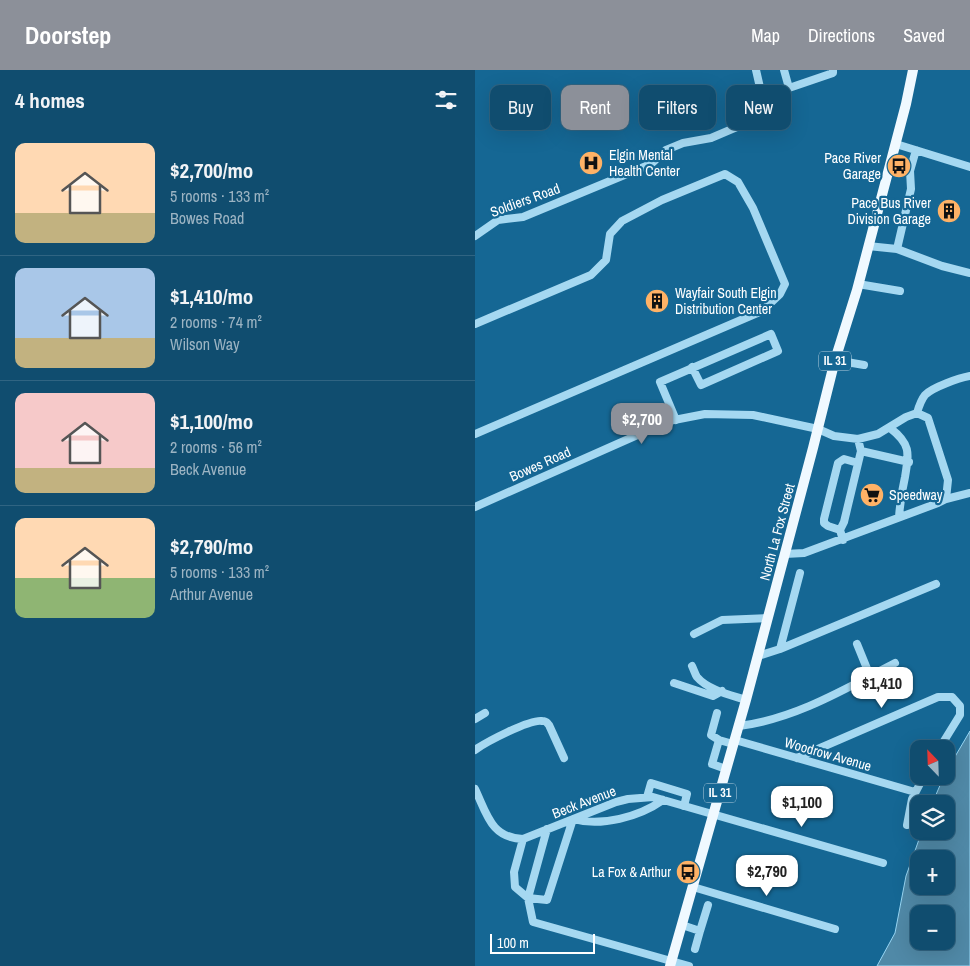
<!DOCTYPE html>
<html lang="en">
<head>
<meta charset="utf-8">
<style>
	body { margin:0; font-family:"Archivo Narrow",sans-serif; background:#1e5777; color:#f1f3f6; height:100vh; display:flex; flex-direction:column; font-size:19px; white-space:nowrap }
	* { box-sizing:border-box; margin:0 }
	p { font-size:16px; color:#9cb4c3 }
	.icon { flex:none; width:28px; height:28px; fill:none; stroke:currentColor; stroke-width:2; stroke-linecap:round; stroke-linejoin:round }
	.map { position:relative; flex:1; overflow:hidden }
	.side { display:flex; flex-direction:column; background:#104d6f; width:475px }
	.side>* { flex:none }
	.top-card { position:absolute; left:15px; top:15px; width:405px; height:45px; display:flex; gap:10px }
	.needle { width:32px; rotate:337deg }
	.controls { position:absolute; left:435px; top:670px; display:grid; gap:10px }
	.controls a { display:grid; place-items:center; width:45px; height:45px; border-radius:10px; background:#104d6f; box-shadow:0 5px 20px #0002,0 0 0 1px #306482; font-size:25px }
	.scale { position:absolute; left:15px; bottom:12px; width:105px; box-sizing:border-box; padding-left:5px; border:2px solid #fff; border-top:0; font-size:14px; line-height:18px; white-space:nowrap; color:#fff; -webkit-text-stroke:4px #156794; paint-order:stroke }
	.price { position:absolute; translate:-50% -42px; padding:0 11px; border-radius:10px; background:#fff; color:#222; font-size:16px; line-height:32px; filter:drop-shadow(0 1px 2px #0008) }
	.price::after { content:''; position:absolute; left:50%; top:30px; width:15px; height:11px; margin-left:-8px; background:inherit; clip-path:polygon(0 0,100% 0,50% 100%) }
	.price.active { background:#8c9099; color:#fff }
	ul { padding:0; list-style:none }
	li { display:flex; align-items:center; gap:15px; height:125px; padding:0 15px }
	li+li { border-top:1px solid #306482 }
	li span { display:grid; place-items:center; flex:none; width:140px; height:100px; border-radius:10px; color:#555 }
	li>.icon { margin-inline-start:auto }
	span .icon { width:60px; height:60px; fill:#fffc; stroke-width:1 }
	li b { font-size:21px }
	h2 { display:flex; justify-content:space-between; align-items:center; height:60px; padding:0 15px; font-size:21px }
	.tag { padding:0 18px; border-radius:10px; background:#104d6f; box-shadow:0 5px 20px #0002,0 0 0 1px #306482; font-size:18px; line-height:45px }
	.tag.active { background:#8c9099; color:#fff }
	header { display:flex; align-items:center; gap:30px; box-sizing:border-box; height:70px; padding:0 25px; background:#8c9099; color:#fff }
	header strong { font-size:24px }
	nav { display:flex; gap:28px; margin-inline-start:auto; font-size:18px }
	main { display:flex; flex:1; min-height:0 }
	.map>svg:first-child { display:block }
</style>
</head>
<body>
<header>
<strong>Doorstep</strong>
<nav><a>Map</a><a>Directions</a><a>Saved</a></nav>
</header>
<main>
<section class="side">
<h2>4 homes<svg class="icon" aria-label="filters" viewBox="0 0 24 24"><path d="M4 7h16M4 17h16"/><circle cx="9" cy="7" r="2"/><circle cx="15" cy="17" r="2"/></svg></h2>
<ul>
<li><span style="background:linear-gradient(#ffd9b3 70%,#c2b280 0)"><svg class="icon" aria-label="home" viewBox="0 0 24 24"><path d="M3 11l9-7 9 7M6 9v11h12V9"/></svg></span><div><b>$2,700/mo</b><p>5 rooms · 133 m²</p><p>Bowes Road</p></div></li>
<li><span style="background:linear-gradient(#a9c7e8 70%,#c2b280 0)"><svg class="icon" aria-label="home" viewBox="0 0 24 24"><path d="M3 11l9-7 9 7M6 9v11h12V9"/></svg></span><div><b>$1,410/mo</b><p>2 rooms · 74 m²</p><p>Wilson Way</p></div></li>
<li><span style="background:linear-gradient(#f6c9c9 75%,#c2b280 0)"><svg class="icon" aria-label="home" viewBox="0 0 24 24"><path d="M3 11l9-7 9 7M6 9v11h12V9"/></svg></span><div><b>$1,100/mo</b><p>2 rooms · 56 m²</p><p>Beck Avenue</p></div></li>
<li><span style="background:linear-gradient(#ffd9b3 60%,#8fb573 0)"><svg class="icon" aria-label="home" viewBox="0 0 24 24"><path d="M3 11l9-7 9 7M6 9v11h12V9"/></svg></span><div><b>$2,790/mo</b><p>5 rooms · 133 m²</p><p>Arthur Avenue</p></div></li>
</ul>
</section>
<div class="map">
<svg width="495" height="896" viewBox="0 0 495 896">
	<rect width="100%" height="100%" fill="#156794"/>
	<!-- water -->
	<path fill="#5089a7" stroke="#98d6f4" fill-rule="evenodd" d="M 495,661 L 495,896 L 402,896 L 420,863 L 431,806 L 447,761 L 471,761 L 471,734 L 457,734 L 469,706 L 471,706 L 471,702 ZM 444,789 L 471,789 L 471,816 L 444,816 ZM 444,844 L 471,844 L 471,871 L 444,871 Z"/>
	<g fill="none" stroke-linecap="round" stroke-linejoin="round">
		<!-- minor -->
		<path stroke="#a5d8f1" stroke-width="8" d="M 309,0 L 314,18 L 358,3 L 358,0
			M 421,74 L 495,97
			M 0,166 L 23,150 L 48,147 L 176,94 L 191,80 L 208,73 L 236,68 L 283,48 L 289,35 L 281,0
			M 393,176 L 422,179 L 436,119 L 435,101 L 441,80
			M 422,179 L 467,196 L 495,203
			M 383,214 L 425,221
			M 0,254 L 116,205 L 131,190 L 135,164 L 147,151 L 187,130 L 250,104 L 263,112 L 278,138 L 310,214 L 305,224 L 287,241 L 0,364
			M 360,290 L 389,295
			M 442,343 C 444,336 446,330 450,325 C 458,317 484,308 495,306
			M 201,350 L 185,312 L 296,264 L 303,281 L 226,315 L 217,297
			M 415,358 C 436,374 434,383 430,407 C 427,420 425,434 424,447
			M 386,381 L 434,392
			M 471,429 L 495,423
			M 0,437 L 194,351 L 230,344 L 278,345 L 343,359 L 359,366 L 383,369 L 403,364 L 431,347 L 442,343 L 453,348 L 473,410 L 471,429 L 463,433 L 329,483 L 310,484
			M 365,460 L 353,456 L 349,453 L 349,449 L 363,393 L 369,389 L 383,393
			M 368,470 L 365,460 L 369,452 L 386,381 L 383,369
			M 219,564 L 247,550 L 292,548
			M 382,574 L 395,606
			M 305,579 L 325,503
			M 283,586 L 305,579 L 461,514
			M 217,596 C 219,600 220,604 222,607 C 233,620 256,625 271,630
			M 199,613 L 238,626 L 247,621
			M 242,643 L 236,665 L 244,670 L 258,674
			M 0,649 L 10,643
			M 264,656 C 320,649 370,619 420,593
			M 244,670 L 237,694 L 251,699
			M 260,670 L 440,722
			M 0,680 C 11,672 55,649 67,651 C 72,651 71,652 74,655 L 89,688
			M 322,688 L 463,627 L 477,627 L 485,636 L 485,645 L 464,679
			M 0,719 C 12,744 16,768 48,769 L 141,732 L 153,729 L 178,727 L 408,793
			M 172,727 L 176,713 L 212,724 L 209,736
			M 432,755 L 437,729 L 449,706
			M 72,759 L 53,828 L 58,852 L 214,896
			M 48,769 L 39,802 L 40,817 L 53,828 L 72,830 L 98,749 C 126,757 164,747 188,730
			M 218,817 L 360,859
			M 207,855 L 225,861 L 233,835
			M 220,879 L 225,861"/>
		<!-- major -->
		<path stroke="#f0f9ff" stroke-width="10" d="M 195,896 L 271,630 L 338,378 L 360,290 L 382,220 L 431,34 L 438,0"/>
	</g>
	<!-- icons -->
	<defs>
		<g id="hospital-disc" transform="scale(1.25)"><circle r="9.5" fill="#ffb266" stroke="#156794"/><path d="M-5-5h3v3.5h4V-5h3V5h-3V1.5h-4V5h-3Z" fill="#111"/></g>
		<g id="bus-disc" transform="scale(1.25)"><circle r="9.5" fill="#ffb266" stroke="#156794"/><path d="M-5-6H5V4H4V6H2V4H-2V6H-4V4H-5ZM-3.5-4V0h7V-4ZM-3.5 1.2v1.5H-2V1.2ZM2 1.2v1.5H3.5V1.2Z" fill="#111"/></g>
		<g id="building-disc" transform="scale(1.25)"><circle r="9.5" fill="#ffb266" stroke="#156794"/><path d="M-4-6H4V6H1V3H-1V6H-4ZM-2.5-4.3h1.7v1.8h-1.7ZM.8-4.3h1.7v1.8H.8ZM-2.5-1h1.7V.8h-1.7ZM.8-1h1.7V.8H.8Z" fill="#111"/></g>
		<g id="supermarket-disc" transform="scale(1.25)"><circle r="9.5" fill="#ffb266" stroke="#156794"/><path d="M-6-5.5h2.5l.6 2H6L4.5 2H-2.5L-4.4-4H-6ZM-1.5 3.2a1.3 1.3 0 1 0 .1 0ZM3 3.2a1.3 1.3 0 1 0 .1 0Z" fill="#111"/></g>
	</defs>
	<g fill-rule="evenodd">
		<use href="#hospital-disc" x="116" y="93"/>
		<use href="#bus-disc" x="424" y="96"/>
		<use href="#building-disc" x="474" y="141"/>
		<use href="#building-disc" x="182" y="231"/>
		<use href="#supermarket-disc" x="397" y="425"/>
		<use href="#bus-disc" x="213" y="802"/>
	</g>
	<g text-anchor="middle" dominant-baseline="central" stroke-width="4.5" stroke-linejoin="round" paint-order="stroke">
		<!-- shield labels -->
		<g fill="#156794" stroke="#b9d1df" stroke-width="1">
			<rect x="344" y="281.5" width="32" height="19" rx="4"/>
			<rect x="229" y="713.5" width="32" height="19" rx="4"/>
		</g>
		<g font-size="12" font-weight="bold" fill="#fff">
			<text x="360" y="291">IL 31</text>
			<text x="245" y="723">IL 31</text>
		</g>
		<!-- poi labels -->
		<g font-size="14" fill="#fff" stroke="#156794" text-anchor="start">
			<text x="134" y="85">Elgin Mental<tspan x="134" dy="16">Health Center</tspan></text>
			<text x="406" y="88" text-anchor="end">Pace River<tspan x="406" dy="16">Garage</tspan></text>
			<text x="456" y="133" text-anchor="end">Pace Bus River<tspan x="456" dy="16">Division Garage</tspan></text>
			<text x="200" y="223">Wayfair South Elgin<tspan x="200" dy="16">Distribution Center</tspan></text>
			<text x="414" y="425">Speedway</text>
			<text x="196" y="802" text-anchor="end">La Fox &amp; Arthur</text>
		</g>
		<!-- street labels -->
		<g font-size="14" fill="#fff" stroke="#156794">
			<text transform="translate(50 130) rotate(-20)">Soldiers Road</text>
			<text transform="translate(65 394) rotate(-24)">Bowes Road</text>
			<text transform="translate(302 462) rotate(-75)">North La Fox Street</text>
			<text transform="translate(353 684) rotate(16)">Woodrow Avenue</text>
			<text transform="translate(109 732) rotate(-21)">Beck Avenue</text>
		</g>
	</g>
</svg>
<div class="controls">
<a><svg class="needle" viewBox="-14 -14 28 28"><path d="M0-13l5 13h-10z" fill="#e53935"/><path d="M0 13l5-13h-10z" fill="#9cb4c3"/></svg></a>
<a><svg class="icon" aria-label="layers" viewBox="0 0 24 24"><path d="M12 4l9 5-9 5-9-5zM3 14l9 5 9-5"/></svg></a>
<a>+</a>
<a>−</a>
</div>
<div class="scale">100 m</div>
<b class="price active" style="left:167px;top:375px">$2,700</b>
<b class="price" style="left:407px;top:639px">$1,410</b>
<b class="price" style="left:327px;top:758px">$1,100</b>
<b class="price" style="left:292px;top:827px">$2,790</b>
<div class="top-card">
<a class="tag">Buy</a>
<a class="tag active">Rent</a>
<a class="tag">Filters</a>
<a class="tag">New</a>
</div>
</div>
</main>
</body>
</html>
